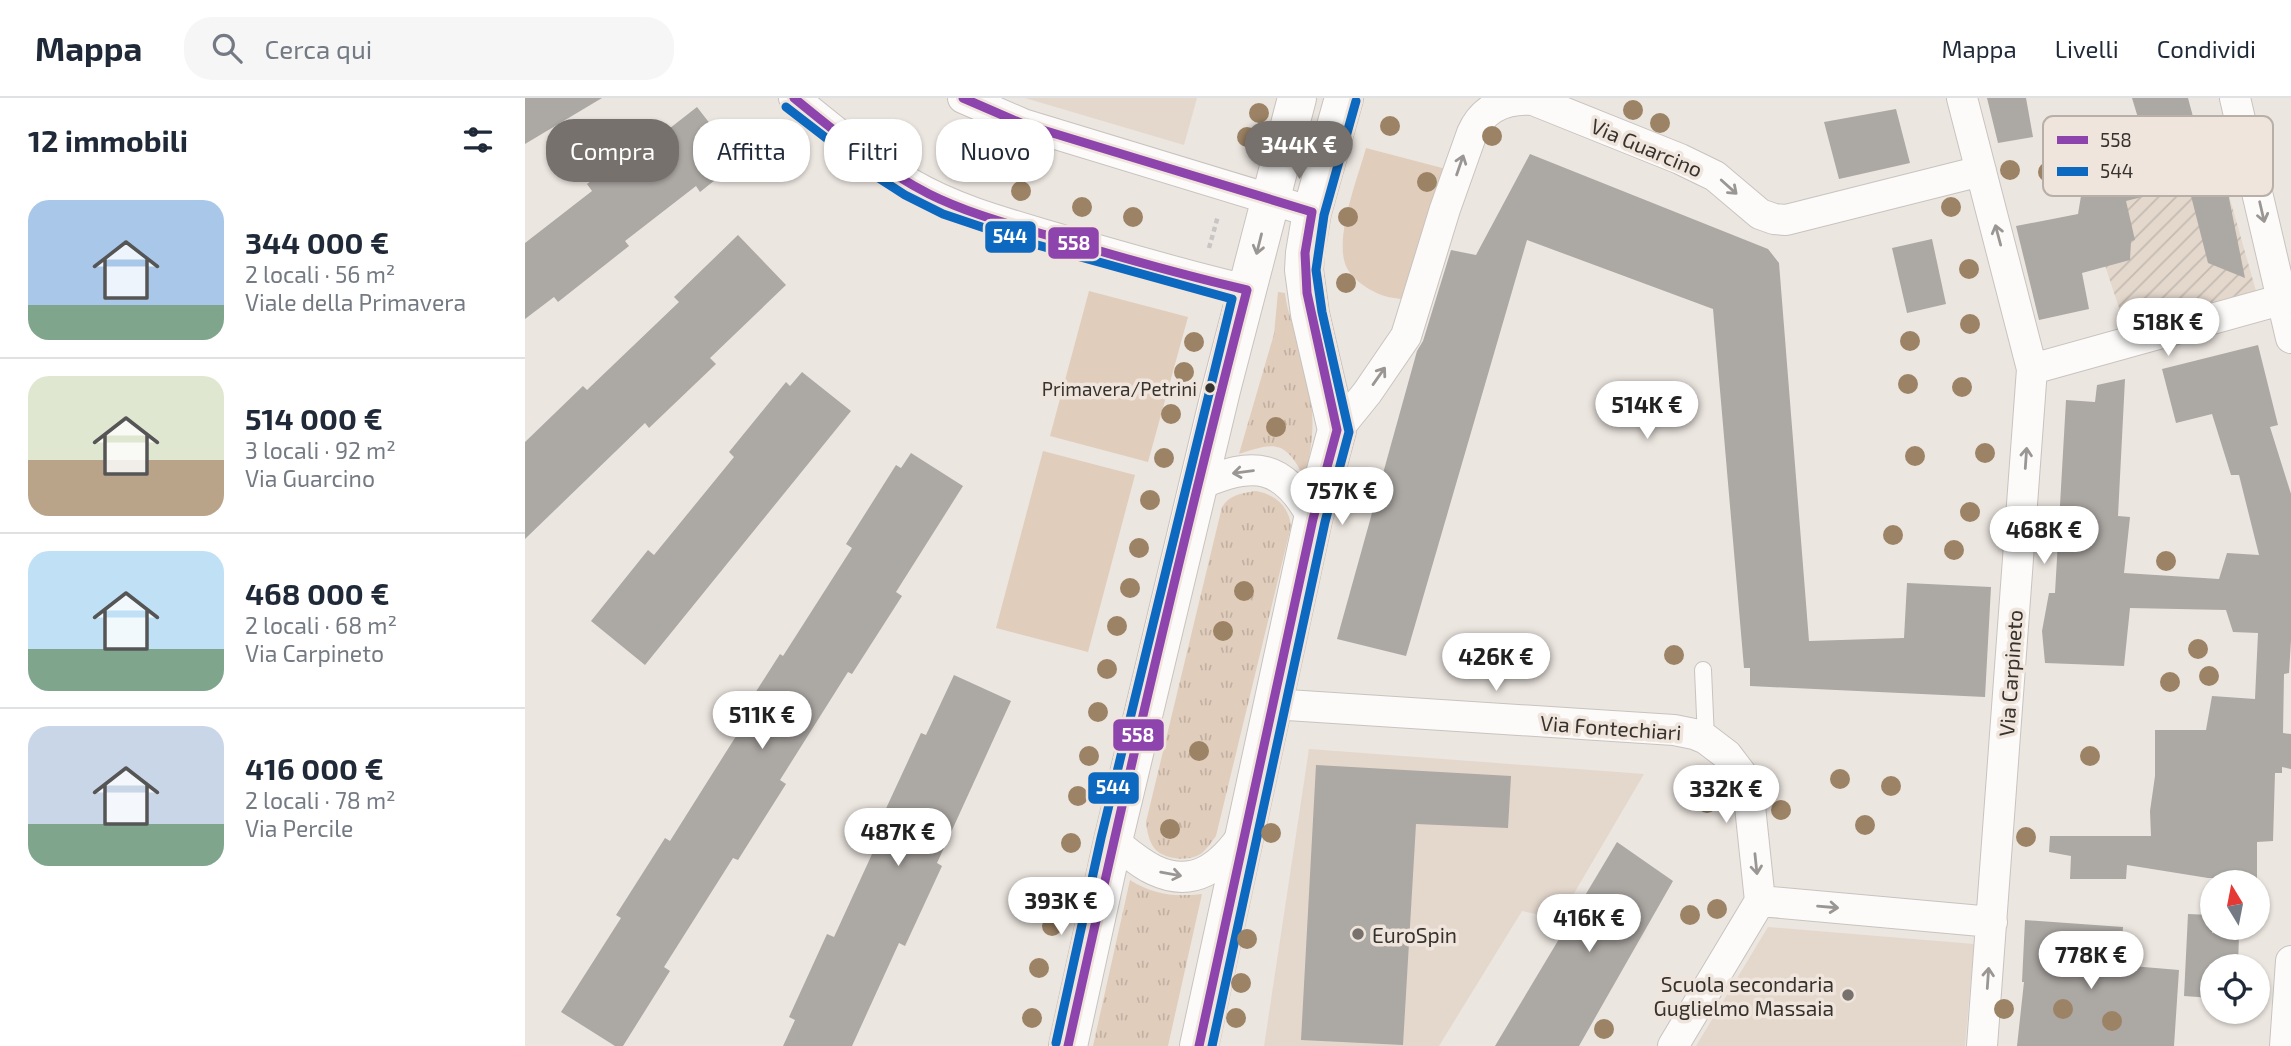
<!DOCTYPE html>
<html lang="it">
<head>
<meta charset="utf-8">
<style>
	body { margin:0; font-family:"Exo 2",sans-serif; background:#f6f6f7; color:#1f2937; height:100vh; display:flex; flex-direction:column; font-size:26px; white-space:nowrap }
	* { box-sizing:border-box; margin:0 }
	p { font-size:23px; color:#747a83 }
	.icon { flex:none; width:38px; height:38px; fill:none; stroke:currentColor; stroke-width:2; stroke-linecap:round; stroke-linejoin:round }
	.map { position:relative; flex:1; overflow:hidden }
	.side { display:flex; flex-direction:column; background:#fff; width:525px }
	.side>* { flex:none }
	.banner { position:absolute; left:21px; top:21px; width:665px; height:63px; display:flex; gap:14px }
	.needle { width:46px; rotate:350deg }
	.tools { position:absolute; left:1675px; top:772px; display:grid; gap:14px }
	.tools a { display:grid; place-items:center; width:70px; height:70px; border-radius:50%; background:#fff; box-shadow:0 2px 5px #0004; font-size:35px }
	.price { position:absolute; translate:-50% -60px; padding:0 16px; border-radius:24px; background:#fff; color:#222; font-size:23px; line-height:46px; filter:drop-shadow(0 2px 4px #0008) }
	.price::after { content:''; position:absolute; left:50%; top:42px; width:21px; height:16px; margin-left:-10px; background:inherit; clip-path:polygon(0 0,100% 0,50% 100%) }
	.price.selected { background:#76716c; color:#fff }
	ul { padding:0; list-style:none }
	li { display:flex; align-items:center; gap:21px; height:175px; padding:0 28px }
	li+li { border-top:2px solid #e0e1e3 }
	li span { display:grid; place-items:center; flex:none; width:196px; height:140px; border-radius:21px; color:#555 }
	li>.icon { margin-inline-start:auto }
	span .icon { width:84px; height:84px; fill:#fffc; stroke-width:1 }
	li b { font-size:30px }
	h2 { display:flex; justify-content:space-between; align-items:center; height:84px; padding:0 28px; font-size:30px }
	.pill { padding:0 24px; border-radius:28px; background:#fff; box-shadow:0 2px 5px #0004; font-size:24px; line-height:63px }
	.pill.selected { background:#76716c; color:#fff }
	header { display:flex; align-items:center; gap:42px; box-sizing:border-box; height:98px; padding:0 35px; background:#fff; border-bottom:2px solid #e0e1e3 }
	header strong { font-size:33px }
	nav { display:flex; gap:38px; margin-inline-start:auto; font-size:24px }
	.search { width:490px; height:63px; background:#f6f6f7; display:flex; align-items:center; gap:18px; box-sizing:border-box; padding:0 24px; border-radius:28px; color:#747a83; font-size:26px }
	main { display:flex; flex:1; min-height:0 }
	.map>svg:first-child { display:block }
</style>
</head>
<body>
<header>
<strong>Mappa</strong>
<div class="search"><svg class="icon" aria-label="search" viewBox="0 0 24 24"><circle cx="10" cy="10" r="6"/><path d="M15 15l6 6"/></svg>Cerca qui</div>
<nav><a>Mappa</a><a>Livelli</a><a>Condividi</a></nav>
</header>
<main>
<section class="side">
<h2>12 immobili<svg class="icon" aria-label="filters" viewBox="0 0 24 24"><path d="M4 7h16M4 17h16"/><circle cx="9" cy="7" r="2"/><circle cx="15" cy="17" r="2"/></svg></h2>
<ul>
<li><span style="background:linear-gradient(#a9c7e8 75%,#7fa58c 0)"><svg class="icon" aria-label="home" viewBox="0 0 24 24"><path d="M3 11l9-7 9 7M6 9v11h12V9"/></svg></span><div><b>344 000 €</b><p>2 locali · 56 m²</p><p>Viale della Primavera</p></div></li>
<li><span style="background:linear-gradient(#dfe7d0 60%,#b9a48a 0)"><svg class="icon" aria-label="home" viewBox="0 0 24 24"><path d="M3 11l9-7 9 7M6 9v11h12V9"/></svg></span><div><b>514 000 €</b><p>3 locali · 92 m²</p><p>Via Guarcino</p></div></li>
<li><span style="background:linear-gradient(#bfe0f5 70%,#7fa58c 0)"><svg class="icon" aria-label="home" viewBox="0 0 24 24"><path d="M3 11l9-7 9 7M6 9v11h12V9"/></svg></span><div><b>468 000 €</b><p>2 locali · 68 m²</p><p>Via Carpineto</p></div></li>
<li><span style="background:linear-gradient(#c9d6e8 70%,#7fa58c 0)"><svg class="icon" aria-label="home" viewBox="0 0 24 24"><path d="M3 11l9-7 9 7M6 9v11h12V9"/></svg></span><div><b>416 000 €</b><p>2 locali · 78 m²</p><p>Via Percile</p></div></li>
</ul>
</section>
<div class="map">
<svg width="1766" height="948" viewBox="0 0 1766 948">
	<defs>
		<pattern id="industrial-furrows" width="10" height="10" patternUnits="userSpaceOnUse" patternTransform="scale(1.75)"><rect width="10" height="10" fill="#e4d8cd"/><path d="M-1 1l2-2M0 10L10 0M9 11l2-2" fill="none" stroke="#c4bab0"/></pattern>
		<pattern id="grass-tufts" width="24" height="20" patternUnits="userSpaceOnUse" patternTransform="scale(1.75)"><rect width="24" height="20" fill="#e1cdbc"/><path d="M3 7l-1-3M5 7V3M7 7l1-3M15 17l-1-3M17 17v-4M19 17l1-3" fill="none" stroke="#c2b0a2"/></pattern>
	</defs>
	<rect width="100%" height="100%" fill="#ece6e0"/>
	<!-- built -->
	<path fill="#e4d8cd" d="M 500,0 L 672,0 L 659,47 Z
		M 784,651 L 1119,676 L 1034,821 L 997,813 L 914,948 L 739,948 Z
		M 1243,829 L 1449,846 L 1440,948 L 1171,948 Z"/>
	<!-- industrial -->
	<path fill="url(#industrial-furrows)" d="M 1696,69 L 1731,193 L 1601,231 L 1562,113 Z"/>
	<!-- grass -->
	<path fill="url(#grass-tufts)" d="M 753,194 L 760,195 C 762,215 770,232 776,252 C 788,297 793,334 779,379 C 760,342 750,344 714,356 L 749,236 Z
		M 731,393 C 749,396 764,408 766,428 L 691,738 C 687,743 682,751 677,755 C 665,764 640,762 630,751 C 624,744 622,733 621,724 L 697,409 C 704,397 717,395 731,393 Z
		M 605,782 C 629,797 649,799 677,796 L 643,948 L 568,948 Z"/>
	<!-- garden -->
	<path fill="#e1cdbc" d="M 841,50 L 921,71 L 881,202 C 873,200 862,200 854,196 C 842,191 826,180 821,168 C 809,140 833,79 841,50 Z
		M 564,193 L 663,219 L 623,364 L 525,338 Z
		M 518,353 L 610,377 L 563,554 L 471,530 Z"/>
	<!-- building -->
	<path fill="#aca8a4" d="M 0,0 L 77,0 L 0,46 Z
		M 1462,0 L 1501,0 L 1508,39 L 1473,45 Z
		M 1607,0 L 1663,0 L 1685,82 L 1601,103 L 1610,142 L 1606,143 L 1605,162 L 1557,175 L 1564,211 L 1514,222 L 1491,128 L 1553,116 L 1557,92 L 1552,69 L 1623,53 Z
		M 172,9 L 214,63 L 175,94 L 171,88 L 100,143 L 104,148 L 33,204 L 29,199 L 0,221 L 0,145 L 67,93 L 62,86 L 128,36 L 131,41 Z
		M 1371,11 L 1385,65 L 1314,81 L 1299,24 Z
		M 1005,56 L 1243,151 L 1254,165 L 1284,543 L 1379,540 L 1382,485 L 1466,489 L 1460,599 L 1225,588 L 1225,570 L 1219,570 L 1188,211 L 1002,142 L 881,558 L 812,541 L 892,253 L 898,243 L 926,152 L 951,157 Z
		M 1701,85 L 1720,180 L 1683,165 L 1664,90 Z
		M 213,137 L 261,187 L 185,260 L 191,266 L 124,330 L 120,325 L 0,441 L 0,344 L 58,288 L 62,292 L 154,204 L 149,199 Z
		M 1407,141 L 1421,206 L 1382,215 L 1367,150 Z
		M 1733,247 L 1753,327 L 1745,329 L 1766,396 L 1766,542 L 1764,575 L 1759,576 L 1758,635 L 1766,636 L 1766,671 L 1757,669 L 1757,675 L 1750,675 L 1748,743 L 1732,744 L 1732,780 L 1683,780 L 1602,767 L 1601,781 L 1545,781 L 1546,758 L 1524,754 L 1525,738 L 1626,738 L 1625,713 L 1630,678 L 1630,632 L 1681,632 L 1687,598 L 1730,601 L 1733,535 L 1708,534 L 1701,512 L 1605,510 L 1599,568 L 1520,565 L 1517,533 L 1524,495 L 1530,495 L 1541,302 L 1570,304 L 1572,287 L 1600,281 L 1593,418 L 1605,419 L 1599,475 L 1694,481 L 1702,455 L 1734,457 L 1714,377 L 1706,377 L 1687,316 L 1651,325 L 1637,271 Z
		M 277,274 L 326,313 L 120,567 L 66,523 L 123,452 L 129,457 L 209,359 L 204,354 L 261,284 L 265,288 Z
		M 386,355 L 438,388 L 371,494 L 377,498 L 327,576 L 323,574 L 255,682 L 261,686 L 213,762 L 208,760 L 139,869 L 145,873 L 98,948 L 90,948 L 36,914 L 96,820 L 91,817 L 140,740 L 145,743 L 213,635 L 207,631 L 255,556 L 258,558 L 327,450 L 321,446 L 371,367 L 376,370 Z
		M 429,577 L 486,603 L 412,765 L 417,768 L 380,848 L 374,845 L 327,948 L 258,948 L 270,922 L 264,919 L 302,836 L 309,839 L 364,719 L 358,717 L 396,635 L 401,637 Z
		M 791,667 L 986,678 L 983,730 L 891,726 L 878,947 L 776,942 Z
		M 1092,744 L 1148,783 L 1054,948 L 970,948 Z
		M 1663,816 L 1687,817 L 1687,835 L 1714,837 L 1713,868 L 1687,868 L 1687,900 L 1659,898 Z
		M 1500,822 L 1598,829 L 1595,867 L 1654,872 L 1649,948 L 1492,948 L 1499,884 L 1497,884 Z"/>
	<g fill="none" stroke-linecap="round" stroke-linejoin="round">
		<!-- lane casing -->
		<g stroke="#c8c3bf" stroke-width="18">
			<path id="lane" d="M 1178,572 L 1181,641"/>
		</g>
		<!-- street casing -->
		<g stroke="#c8c3bf" stroke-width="32">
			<path id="street" d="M 269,0 C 307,31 344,62 386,86 C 434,114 488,127 541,143 C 601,160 661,178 722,192
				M 438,0 L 498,26 L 787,114
				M 1437,0 L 1507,271 L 1457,948
				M 1710,0 L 1766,240
				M 1507,271 L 1766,199
				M 812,332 L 842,295 L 881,238 L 920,111 L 947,35 C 958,10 981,0 1008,2 L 1155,61 L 1190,78 L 1235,116 L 1249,121 L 1261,122 L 1456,73
				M 674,387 C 729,362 759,366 788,421
				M 747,606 L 1149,632 L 1169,636 L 1181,641 L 1202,657 L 1218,678 L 1224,699 L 1235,803
				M 588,743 C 601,753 614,765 629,772 C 669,791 696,768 718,737
				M 1235,803 L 1467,824
				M 1148,948 L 1235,803
				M 1760,948 L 1766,863"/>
		</g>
		<!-- secondary casing -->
		<g stroke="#c8c3bf" stroke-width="40">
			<path id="secondary" d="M 543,948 L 588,743 L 696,292 L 772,0
				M 674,948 L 788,421 L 812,332 L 785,216 L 779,172 L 780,155 L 787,114 L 819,0"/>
		</g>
		<!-- path -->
		<path stroke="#c8c6c4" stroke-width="4.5" stroke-dasharray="5 3.5" stroke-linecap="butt" d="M 684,150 L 693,118"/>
		<!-- lane -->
		<use href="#lane" stroke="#fcfbfa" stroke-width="16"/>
		<!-- street -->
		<use href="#street" stroke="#fcfbfa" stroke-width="30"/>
		<!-- secondary -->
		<use href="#secondary" stroke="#fcfbfa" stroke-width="38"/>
		<!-- bus-1 casing -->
		<g stroke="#f0e5dc" stroke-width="14">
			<path id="bus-1" d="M 269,0 C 312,35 355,71 404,96 C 444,116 488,127 531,140 C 594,159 658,177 722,192 C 657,443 599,695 543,948
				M 438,0 L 498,26 L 787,114 L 780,155 L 782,195 L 812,332 L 788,421 L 674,948"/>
		</g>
		<!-- bus-2 casing -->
		<g stroke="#f0e5dc" stroke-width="14">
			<path id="bus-2" d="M 261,9 L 349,77 L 380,97 L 418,116 L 498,143 L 707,201 L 576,740 L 531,945
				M 687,948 L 800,424 L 824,334 L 797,214 L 791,172 L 799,117 L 831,3"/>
		</g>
		<!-- bus-1 -->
		<use href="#bus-1" stroke="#8e44ad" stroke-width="9"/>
		<!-- bus-2 -->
		<use href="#bus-2" stroke="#0c69bf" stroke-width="9"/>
	</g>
	<!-- trees -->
	<g fill="#9d8365">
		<circle cx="1108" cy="12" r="10"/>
		<circle cx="734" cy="15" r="10"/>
		<circle cx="1135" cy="25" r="10"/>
		<circle cx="865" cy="28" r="10"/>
		<circle cx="967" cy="38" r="10"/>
		<circle cx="722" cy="39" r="10"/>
		<circle cx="1485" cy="72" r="10"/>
		<circle cx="1523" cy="74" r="10"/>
		<circle cx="902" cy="84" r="10"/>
		<circle cx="496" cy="93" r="10"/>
		<circle cx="557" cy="109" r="10"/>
		<circle cx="1426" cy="109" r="10"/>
		<circle cx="608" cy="119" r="10"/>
		<circle cx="823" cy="119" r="10"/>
		<circle cx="1444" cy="171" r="10"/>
		<circle cx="821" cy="185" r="10"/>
		<circle cx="1445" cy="226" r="10"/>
		<circle cx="1385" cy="243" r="10"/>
		<circle cx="669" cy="244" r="10"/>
		<circle cx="659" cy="274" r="10"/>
		<circle cx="1383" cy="286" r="10"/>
		<circle cx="1437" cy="289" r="10"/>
		<circle cx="646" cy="316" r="10"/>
		<circle cx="751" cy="329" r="10"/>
		<circle cx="1460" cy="355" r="10"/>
		<circle cx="1390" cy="358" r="10"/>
		<circle cx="639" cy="360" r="10"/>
		<circle cx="625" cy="402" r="10"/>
		<circle cx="1445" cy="414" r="10"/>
		<circle cx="1368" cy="437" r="10"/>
		<circle cx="614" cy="450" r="10"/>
		<circle cx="1429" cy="452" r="10"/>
		<circle cx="1641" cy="463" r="10"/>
		<circle cx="605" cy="490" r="10"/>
		<circle cx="719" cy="493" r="10"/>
		<circle cx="592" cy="528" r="10"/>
		<circle cx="698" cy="533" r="10"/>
		<circle cx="1673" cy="551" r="10"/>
		<circle cx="1149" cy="557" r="10"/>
		<circle cx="582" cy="571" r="10"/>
		<circle cx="1684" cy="578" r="10"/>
		<circle cx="1645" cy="584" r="10"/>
		<circle cx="573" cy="614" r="10"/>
		<circle cx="674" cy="653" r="10"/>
		<circle cx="564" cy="658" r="10"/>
		<circle cx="1565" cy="658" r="10"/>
		<circle cx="1315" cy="681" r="10"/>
		<circle cx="1366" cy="688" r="10"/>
		<circle cx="553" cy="698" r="10"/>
		<circle cx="1182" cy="705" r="10"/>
		<circle cx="1256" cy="712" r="10"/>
		<circle cx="1340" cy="727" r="10"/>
		<circle cx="645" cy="731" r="10"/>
		<circle cx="746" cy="735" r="10"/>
		<circle cx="1501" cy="739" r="10"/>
		<circle cx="546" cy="745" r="10"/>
		<circle cx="535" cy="789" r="10"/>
		<circle cx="1192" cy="811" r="10"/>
		<circle cx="1165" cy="817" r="10"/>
		<circle cx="527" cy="828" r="10"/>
		<circle cx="722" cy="841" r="10"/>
		<circle cx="514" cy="870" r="10"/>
		<circle cx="716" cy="885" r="10"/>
		<circle cx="1479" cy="911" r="10"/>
		<circle cx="1538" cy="911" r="10"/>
		<circle cx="507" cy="920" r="10"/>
		<circle cx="711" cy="920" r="10"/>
		<circle cx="1587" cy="923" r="10"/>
		<circle cx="1079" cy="931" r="10"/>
	</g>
	<!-- one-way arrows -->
	<defs><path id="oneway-shaft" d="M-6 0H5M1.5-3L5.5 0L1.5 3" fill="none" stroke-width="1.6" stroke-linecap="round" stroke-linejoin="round" transform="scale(1.75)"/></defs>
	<g stroke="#999694">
		<use href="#oneway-shaft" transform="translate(935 67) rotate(-71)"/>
		<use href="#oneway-shaft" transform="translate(1204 89) rotate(42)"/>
		<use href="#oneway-shaft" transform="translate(1737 114) rotate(77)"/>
		<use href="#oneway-shaft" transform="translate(1473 137) rotate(-105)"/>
		<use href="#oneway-shaft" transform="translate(734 146) rotate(104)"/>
		<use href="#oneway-shaft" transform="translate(854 278) rotate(-55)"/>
		<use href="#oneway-shaft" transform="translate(1501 360) rotate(-86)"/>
		<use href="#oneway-shaft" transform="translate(718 374) rotate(173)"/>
		<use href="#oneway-shaft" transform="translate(1231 766) rotate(84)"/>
		<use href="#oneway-shaft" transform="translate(646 776) rotate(10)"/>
		<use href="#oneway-shaft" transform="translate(1303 809) rotate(5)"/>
		<use href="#oneway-shaft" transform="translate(1463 880) rotate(-86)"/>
	</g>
	<!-- markers -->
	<circle fill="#36322e" stroke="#f0e5dc" stroke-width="2.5" cx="685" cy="290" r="6"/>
	<g fill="#76716c" stroke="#f0e5dc" stroke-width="2.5">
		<circle cx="833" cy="836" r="7"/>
		<circle cx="1323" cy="897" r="7"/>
	</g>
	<g text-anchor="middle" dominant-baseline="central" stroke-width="7" stroke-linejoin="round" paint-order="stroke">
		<!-- bus labels -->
		<g font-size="19" fill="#36322e" stroke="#f0e5dc" text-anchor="end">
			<text x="672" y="290">Primavera/Petrini</text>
		</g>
		<!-- street labels -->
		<g font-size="21" fill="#36322e" stroke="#f0e5dc">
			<text transform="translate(1122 49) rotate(23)">Via Guarcino</text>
			<text transform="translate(1485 575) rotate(-86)">Via Carpineto</text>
			<text transform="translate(1086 629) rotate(4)">Via Fontechiari</text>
		</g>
		<!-- poi labels -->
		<g font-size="21" fill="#36322e" stroke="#f0e5dc" text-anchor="start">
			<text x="847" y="836">EuroSpin</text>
			<text x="1309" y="885" text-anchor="end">Scuola secondaria<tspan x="1309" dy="24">Guglielmo Massaia</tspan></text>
		</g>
	</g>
	<!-- legend -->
	<rect x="1518" y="18" width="230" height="80" rx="10" fill="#f0e5dc" stroke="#b8afa8" stroke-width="2"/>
	<rect x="1532" y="38" width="31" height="8" fill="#8e44ad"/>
	<rect x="1532" y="69" width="31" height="9" fill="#0c69bf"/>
	<g font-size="19" fill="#36322e">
		<text x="1575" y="49">558</text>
		<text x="1575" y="80">544</text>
	</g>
	<g stroke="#f0e5dc" stroke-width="2.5">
		<rect x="459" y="122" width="53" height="34" rx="7" fill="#0c69bf"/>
		<rect x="522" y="128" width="53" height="34" rx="7" fill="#8e44ad"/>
		<rect x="587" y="620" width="53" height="34" rx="7" fill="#8e44ad"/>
		<rect x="562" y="673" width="53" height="34" rx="7" fill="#0c69bf"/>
	</g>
	<g font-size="19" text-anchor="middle" font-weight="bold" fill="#fff">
		<text x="485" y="145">544</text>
		<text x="549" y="152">558</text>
		<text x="613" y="644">558</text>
		<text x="588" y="696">544</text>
	</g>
</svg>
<div class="tools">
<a><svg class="needle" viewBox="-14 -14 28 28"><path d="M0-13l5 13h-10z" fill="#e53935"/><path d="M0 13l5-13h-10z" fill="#747a83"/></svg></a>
<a><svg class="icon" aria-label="locate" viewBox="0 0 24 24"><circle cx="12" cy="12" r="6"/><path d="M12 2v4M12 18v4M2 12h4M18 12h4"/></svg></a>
</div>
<b class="price selected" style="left:774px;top:83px">344K €</b>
<b class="price" style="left:1643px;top:260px">518K €</b>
<b class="price" style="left:1122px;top:343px">514K €</b>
<b class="price" style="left:817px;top:429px">757K €</b>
<b class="price" style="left:1519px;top:468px">468K €</b>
<b class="price" style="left:971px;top:595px">426K €</b>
<b class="price" style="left:237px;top:653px">511K €</b>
<b class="price" style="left:1201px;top:727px">332K €</b>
<b class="price" style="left:373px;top:770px">487K €</b>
<b class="price" style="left:536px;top:839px">393K €</b>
<b class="price" style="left:1064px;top:856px">416K €</b>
<b class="price" style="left:1566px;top:893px">778K €</b>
<div class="banner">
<a class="pill selected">Compra</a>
<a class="pill">Affitta</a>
<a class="pill">Filtri</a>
<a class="pill">Nuovo</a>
</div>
</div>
</main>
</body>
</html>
